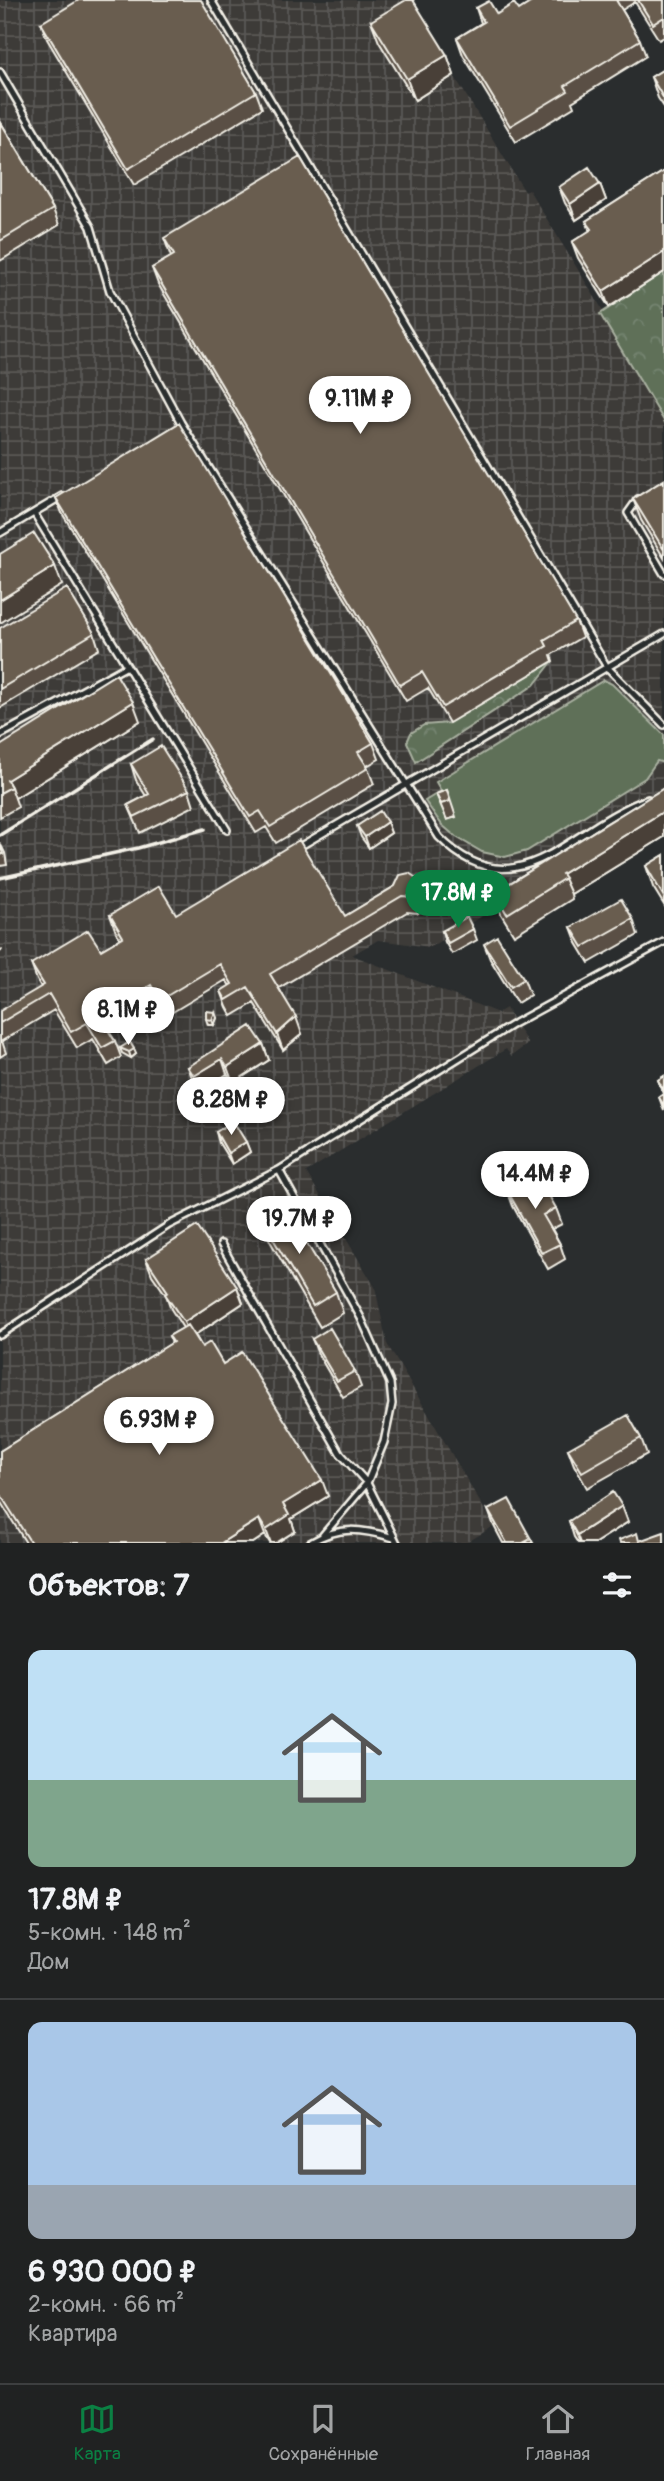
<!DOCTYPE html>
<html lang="ru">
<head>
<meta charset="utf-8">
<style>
	body { margin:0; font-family:Pangolin,sans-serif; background:#2d2f2f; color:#f1f3f6; height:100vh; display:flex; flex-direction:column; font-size:26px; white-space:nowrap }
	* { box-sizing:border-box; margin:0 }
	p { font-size:23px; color:#a2a4a5 }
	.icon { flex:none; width:38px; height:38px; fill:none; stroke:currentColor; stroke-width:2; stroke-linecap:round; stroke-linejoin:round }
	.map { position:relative; height:1543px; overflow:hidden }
	.sheet { display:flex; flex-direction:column; background:#202222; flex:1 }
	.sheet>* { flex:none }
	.price { position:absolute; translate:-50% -60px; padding:0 16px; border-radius:24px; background:#fff; color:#222; font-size:23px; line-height:46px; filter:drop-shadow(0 2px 4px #0008) }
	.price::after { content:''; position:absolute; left:50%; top:42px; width:21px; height:16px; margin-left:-10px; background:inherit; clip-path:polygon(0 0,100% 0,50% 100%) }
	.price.active { background:#0b8043; color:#fff }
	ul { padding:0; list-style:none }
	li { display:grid; align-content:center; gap:14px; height:371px; padding:0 28px }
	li+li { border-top:2px solid #3d3f40 }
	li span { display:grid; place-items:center; height:217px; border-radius:14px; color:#555 }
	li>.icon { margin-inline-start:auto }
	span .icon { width:126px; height:126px; fill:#fffc; stroke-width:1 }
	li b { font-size:30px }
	h2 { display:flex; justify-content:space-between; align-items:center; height:84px; padding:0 28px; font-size:30px }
	.dock { display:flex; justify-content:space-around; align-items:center; height:98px; border-top:2px solid #3d3f40; background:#202222; font-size:19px; color:#a2a4a5 }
	.dock a { display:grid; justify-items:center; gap:4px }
	.dock .active { color:#0b8043 }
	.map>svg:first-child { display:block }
</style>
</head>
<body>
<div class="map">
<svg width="664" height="1543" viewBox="0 0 664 1543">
	<defs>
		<pattern id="industrial-grid" width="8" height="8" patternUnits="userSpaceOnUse" patternTransform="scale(1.75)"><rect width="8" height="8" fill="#3d3b38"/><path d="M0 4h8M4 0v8" fill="none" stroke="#5a5855"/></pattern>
		<pattern id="forest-crowns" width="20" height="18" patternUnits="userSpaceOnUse" patternTransform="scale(1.75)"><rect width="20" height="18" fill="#5e7059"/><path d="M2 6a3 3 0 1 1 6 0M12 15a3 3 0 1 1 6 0" fill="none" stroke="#768571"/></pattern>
	</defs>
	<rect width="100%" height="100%" fill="#2a2d2e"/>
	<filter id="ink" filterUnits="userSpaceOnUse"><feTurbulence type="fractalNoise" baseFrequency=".0143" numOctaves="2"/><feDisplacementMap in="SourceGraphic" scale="14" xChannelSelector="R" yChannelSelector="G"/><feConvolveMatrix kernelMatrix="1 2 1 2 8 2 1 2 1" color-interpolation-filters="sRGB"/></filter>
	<g filter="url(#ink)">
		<!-- industrial -->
		<path fill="url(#industrial-grid)" d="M 0,0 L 404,0 L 419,18 L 525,192 L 529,190 L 604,312 L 600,314 L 664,421 L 664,808 L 430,947 L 378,940 L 352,955 L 498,1013 L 506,1008 L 528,1044 L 511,1056 L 506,1049 L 306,1172 L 375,1287 L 387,1344 L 494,1526 L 466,1543 L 0,1543 Z"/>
		<!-- green -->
		<path fill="#5e7059" stroke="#a9b0a0" stroke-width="2" d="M 604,680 L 612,684 L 664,735 L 664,763 L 657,761 L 645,778 L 527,851 L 505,857 L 482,852 L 456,837 L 442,825 L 425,801 L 441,791 L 436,782 Z"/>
		<!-- forest -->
		<path fill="url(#forest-crowns)" stroke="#a9b0a0" stroke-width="2" d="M 664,272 L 664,421 L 600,314 Z
			M 553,661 L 534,685 L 416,762 L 407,742 L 411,733 L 424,725 L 449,723 Z"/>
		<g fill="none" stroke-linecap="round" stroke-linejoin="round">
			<!-- service casing -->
			<g stroke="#f4f1e8" stroke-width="10">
				<path id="service" d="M 211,0 L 607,667 L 664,725
					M 0,72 L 91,227 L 110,291 L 181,423 L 439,837 C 518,916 571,825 648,799
					M 638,499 L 628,513 L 664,574
					M 34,513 L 227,830
					M 0,533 L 62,496
					M 0,735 L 127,666
					M 299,847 L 664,634
					M 279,1170 L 361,1318 L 390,1383 L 392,1404 L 384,1442 L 367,1483 L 397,1543
					M 221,1244 L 340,1453 L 367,1483 L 323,1535
					M 0,1335 L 169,1225 L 279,1170 L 515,1023 L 664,942
					M 310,1543 C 339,1525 362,1529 394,1538"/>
			</g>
			<!-- service -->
			<use href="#service" stroke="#2a2d2e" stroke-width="5"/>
			<!-- rail -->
			<path stroke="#f4f1e8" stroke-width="3.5" d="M 0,835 L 153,739
				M 0,878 L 138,848 L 205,829
				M 0,951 L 1,950"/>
		</g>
		<!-- wall -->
		<path fill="#5a5045" stroke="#f4f1e8" stroke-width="2" d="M 535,0 L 664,0 L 664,37 L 659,40 L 635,2 L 622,10 L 640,40 L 646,56 L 572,102 L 574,107 L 516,142 L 463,55 L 457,38 L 481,23 L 476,8 L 497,14 L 519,10 Z
			M 371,21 L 447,55 L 454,75 L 415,100 L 379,42 Z
			M 41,23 L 256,92 L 262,108 L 134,185 L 47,39 Z
			M 664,69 L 664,107 L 658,98 L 651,77 Z
			M 0,121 L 53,209 L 59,225 L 0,261 Z
			M 664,171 L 664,272 L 609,307 L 578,258 L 572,242 L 590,231 L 586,221 Z
			M 600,184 L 606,200 L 576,220 L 565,203 L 559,187 Z
			M 164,238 L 576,621 L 582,637 L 551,655 L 553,661 L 449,723 L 428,688 L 406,701 L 158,284 L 152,268 L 171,257 Z
			M 664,480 L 664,558 L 641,520 L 633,499 Z
			M 56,498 L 373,743 L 379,759 L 367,766 L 374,784 L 276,843 L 266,827 L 256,833 L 62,513 Z
			M 0,628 L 94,633 L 99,649 L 0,708 Z
			M 140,721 L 15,798 L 18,807 L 0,817 L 0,746 Z
			M 131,764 L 189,790 L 194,806 L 140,833 L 128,805 L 146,796 L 136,780 Z
			M 664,788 L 664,837 L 571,894 L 572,899 L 514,935 L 501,914 L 494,893 Z
			M 447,790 L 456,817 L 447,820 L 436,794 Z
			M 387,822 L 391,833 L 369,848 L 361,837 L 357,826 Z
			M 0,843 L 5,853 L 7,865 L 0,866 Z
			M 664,855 L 664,905 L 653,887 L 646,866 Z
			M 395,886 L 424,895 L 425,905 L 418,913 L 407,912 L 279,988 L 302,1034 L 283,1050 L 254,1003 L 232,1016 L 227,1007 L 221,991 L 230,986 L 226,980 L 166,1016 L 157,1001 L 108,1030 L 115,1041 L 121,1057 L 108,1065 L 93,1039 L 77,1048 L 54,1010 L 2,1041 L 6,1053 L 0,1057 L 0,1023 L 41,987 L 37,980 L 31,964 L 101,950 L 121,939 L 116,932 L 110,915 L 176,914 L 345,916 Z
			M 633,919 L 638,935 L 589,963 L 577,943 L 571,927 Z
			M 473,929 L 477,940 L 452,954 L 445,942 L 442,931 Z
			M 484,944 L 524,979 L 530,995 L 517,1003 L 490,959 Z
			M 217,1018 L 214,1025 L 208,1025 L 206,1019 Z
			M 263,1044 L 269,1060 L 233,1083 L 227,1074 L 200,1092 L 194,1083 L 188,1067 Z
			M 120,1048 L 136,1054 L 131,1058 L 122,1053 Z
			M 664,1076 L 664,1111 L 659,1097 L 663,1094 L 658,1080 Z
			M 216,1132 L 246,1142 L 250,1152 L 232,1164 L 219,1143 Z
			M 507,1190 L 556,1208 L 562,1224 L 552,1229 L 560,1244 L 565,1259 L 548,1269 L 513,1206 Z
			M 262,1220 L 336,1292 L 343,1313 L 320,1327 L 270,1241 Z
			M 146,1259 L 237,1287 L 243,1303 L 195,1335 L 202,1347 L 223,1364 L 328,1496 L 291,1519 L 295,1531 L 276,1543 L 270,1543 L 265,1535 L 253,1543 L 26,1543 L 0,1501 L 0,1451 L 172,1343 L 169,1336 L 183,1328 L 171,1309 L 166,1295 L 152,1275 Z
			M 312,1339 L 355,1371 L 361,1387 L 343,1397 L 318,1354 Z
			M 641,1438 L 647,1454 L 587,1488 L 574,1465 L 568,1449 Z
			M 622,1506 L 628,1522 L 595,1543 L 578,1543 L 574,1537 L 569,1521 Z
			M 488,1510 L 531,1539 L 533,1543 L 503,1543 L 494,1526 Z"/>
		<!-- shaded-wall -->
		<path fill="#4a4138" stroke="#f4f1e8" stroke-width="2" d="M 447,55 L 454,75 L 415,100 L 407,79 Z
			M 600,184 L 606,200 L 576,220 L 570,204 Z
			M 664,252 L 664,272 L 609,307 L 603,291 Z
			M 55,566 L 62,585 L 0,623 L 0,600 Z
			M 133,702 L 140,721 L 15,798 L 11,787 L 7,780 Z
			M 664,811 L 664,837 L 571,894 L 562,874 Z
			M 387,822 L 391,833 L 369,848 L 365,837 Z
			M 418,879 L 424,895 L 425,905 L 418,913 L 413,897 Z
			M 215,1012 L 217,1018 L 214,1025 L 212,1020 Z
			M 296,1017 L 302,1034 L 283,1050 L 277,1034 Z
			M 263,1044 L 269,1060 L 233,1083 L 227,1067 Z
			M 134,1049 L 136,1054 L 131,1058 L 129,1052 Z
			M 222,1059 L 227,1074 L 200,1092 L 194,1076 Z
			M 246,1142 L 250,1152 L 232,1164 L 228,1153 Z
			M 237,1287 L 243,1303 L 190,1338 L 184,1322 Z
			M 322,1480 L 328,1496 L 291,1519 L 295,1531 L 276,1543 L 271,1543 L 266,1530 L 283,1504 Z
			M 622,1506 L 628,1522 L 595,1543 L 580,1543 L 577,1535 Z
			M 259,1519 L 265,1535 L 253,1543 L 221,1543 Z"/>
		<!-- building -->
		<path fill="#695d50" stroke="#f4f1e8" stroke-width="2" d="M 79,0 L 201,0 L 256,92 L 128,169 L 41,23 Z
			M 406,0 L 413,0 L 447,55 L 407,79 L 371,21 Z
			M 535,0 L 616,0 L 640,40 L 565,86 L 568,91 L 510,126 L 457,38 L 484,22 L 476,8 L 489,1 L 497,14 L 514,3 L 519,10 Z
			M 638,0 L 664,0 L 664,17 L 653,24 Z
			M 664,69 L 664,99 L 651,77 Z
			M 0,121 L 53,209 L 0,241 Z
			M 300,157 L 576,621 L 544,640 L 547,646 L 443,707 L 422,672 L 400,685 L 152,268 L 174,255 L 164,238 Z
			M 589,167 L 600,184 L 570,204 L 559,187 Z
			M 664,171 L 664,252 L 603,291 L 572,242 L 592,229 L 586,221 Z
			M 179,423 L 373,743 L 358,752 L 368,768 L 270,827 L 260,811 L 250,817 L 56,498 Z
			M 664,480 L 664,550 L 633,499 Z
			M 34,533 L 55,566 L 0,600 L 0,554 Z
			M 67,588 L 94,633 L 0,689 L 0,628 Z
			M 116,674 L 133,702 L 7,780 L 11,787 L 0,793 L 0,746 Z
			M 161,746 L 189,790 L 134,817 L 128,805 L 149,794 L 131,764 Z
			M 664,788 L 664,811 L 562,874 L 565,878 L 507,914 L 494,893 Z
			M 447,790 L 450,801 L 441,804 L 436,794 Z
			M 380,811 L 387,822 L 365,837 L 357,826 Z
			M 299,840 L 345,916 L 395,886 L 400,875 L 409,873 L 418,879 L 419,889 L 413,897 L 402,896 L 270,974 L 296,1017 L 277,1034 L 248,987 L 226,1000 L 221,991 L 232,984 L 220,964 L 160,1000 L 151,985 L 99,1016 L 115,1041 L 102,1048 L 87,1023 L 71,1032 L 49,994 L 0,1023 L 0,1011 L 44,985 L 31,964 L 88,930 L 101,950 L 123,937 L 110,915 L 159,886 L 176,914 Z
			M 0,843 L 3,854 L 0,855 Z
			M 664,855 L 664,897 L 646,866 Z
			M 621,899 L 633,919 L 583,947 L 571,927 Z
			M 467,917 L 473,929 L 448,943 L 442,931 Z
			M 497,936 L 524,979 L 511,987 L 484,944 Z
			M 206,1011 L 215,1012 L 212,1020 L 206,1019 Z
			M 251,1026 L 263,1044 L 227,1067 L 222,1059 L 194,1076 L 188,1067 Z
			M 130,1042 L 134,1049 L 129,1052 L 120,1048 Z
			M 664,1076 L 664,1091 L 658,1080 Z
			M 664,1094 L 664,1106 L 659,1097 Z
			M 233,1121 L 246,1142 L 228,1153 L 216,1132 Z
			M 537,1174 L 556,1208 L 543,1215 L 560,1244 L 542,1253 L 507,1190 Z
			M 285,1207 L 336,1292 L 313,1306 L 262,1220 Z
			M 197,1226 L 237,1287 L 184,1322 L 165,1294 L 168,1292 L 146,1259 Z
			M 188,1325 L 202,1347 L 210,1342 L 223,1364 L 242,1352 L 322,1480 L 283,1504 L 289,1515 L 266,1530 L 259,1519 L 221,1543 L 31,1543 L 0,1494 L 0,1451 L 173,1342 L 169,1336 Z
			M 330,1328 L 355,1371 L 337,1381 L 312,1339 Z
			M 628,1415 L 641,1438 L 582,1472 L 568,1449 Z
			M 613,1492 L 622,1506 L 577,1535 L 569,1521 Z
			M 509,1499 L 531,1539 L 523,1543 L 507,1543 L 488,1510 Z
			M 664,1532 L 664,1543 L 620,1543 L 619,1540 L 637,1533 L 639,1541 Z"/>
	</g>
</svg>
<b class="price" style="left:360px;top:436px">9.11M ₽</b>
<b class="price active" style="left:458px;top:930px">17.8M ₽</b>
<b class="price" style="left:128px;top:1047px">8.1M ₽</b>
<b class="price" style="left:231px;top:1137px">8.28M ₽</b>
<b class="price" style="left:535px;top:1211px">14.4M ₽</b>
<b class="price" style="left:299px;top:1256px">19.7M ₽</b>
<b class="price" style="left:159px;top:1457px">6.93M ₽</b>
</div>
<section class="sheet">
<h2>Объектов: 7<svg class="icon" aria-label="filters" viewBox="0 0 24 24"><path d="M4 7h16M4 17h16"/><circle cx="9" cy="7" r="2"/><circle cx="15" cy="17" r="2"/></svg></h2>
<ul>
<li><span style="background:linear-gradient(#bfe0f5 60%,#7fa58c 0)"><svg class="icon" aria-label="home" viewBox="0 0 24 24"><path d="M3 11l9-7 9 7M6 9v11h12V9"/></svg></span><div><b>17.8M ₽</b><p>5-комн. · 148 m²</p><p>Дом</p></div></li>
<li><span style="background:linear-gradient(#a9c7e8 75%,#9aa5b1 0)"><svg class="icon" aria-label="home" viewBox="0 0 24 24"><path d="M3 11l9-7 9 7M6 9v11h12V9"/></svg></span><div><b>6 930 000 ₽</b><p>2-комн. · 66 m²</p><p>Квартира</p></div></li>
</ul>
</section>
<nav class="dock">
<a class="active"><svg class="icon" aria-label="map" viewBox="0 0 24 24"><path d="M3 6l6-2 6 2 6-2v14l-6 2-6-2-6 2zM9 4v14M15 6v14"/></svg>Карта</a>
<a><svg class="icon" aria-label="saved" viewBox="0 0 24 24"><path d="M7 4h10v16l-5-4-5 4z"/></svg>Сохранённые</a>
<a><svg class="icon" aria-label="home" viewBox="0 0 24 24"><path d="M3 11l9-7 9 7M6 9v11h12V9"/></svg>Главная</a>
</nav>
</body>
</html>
